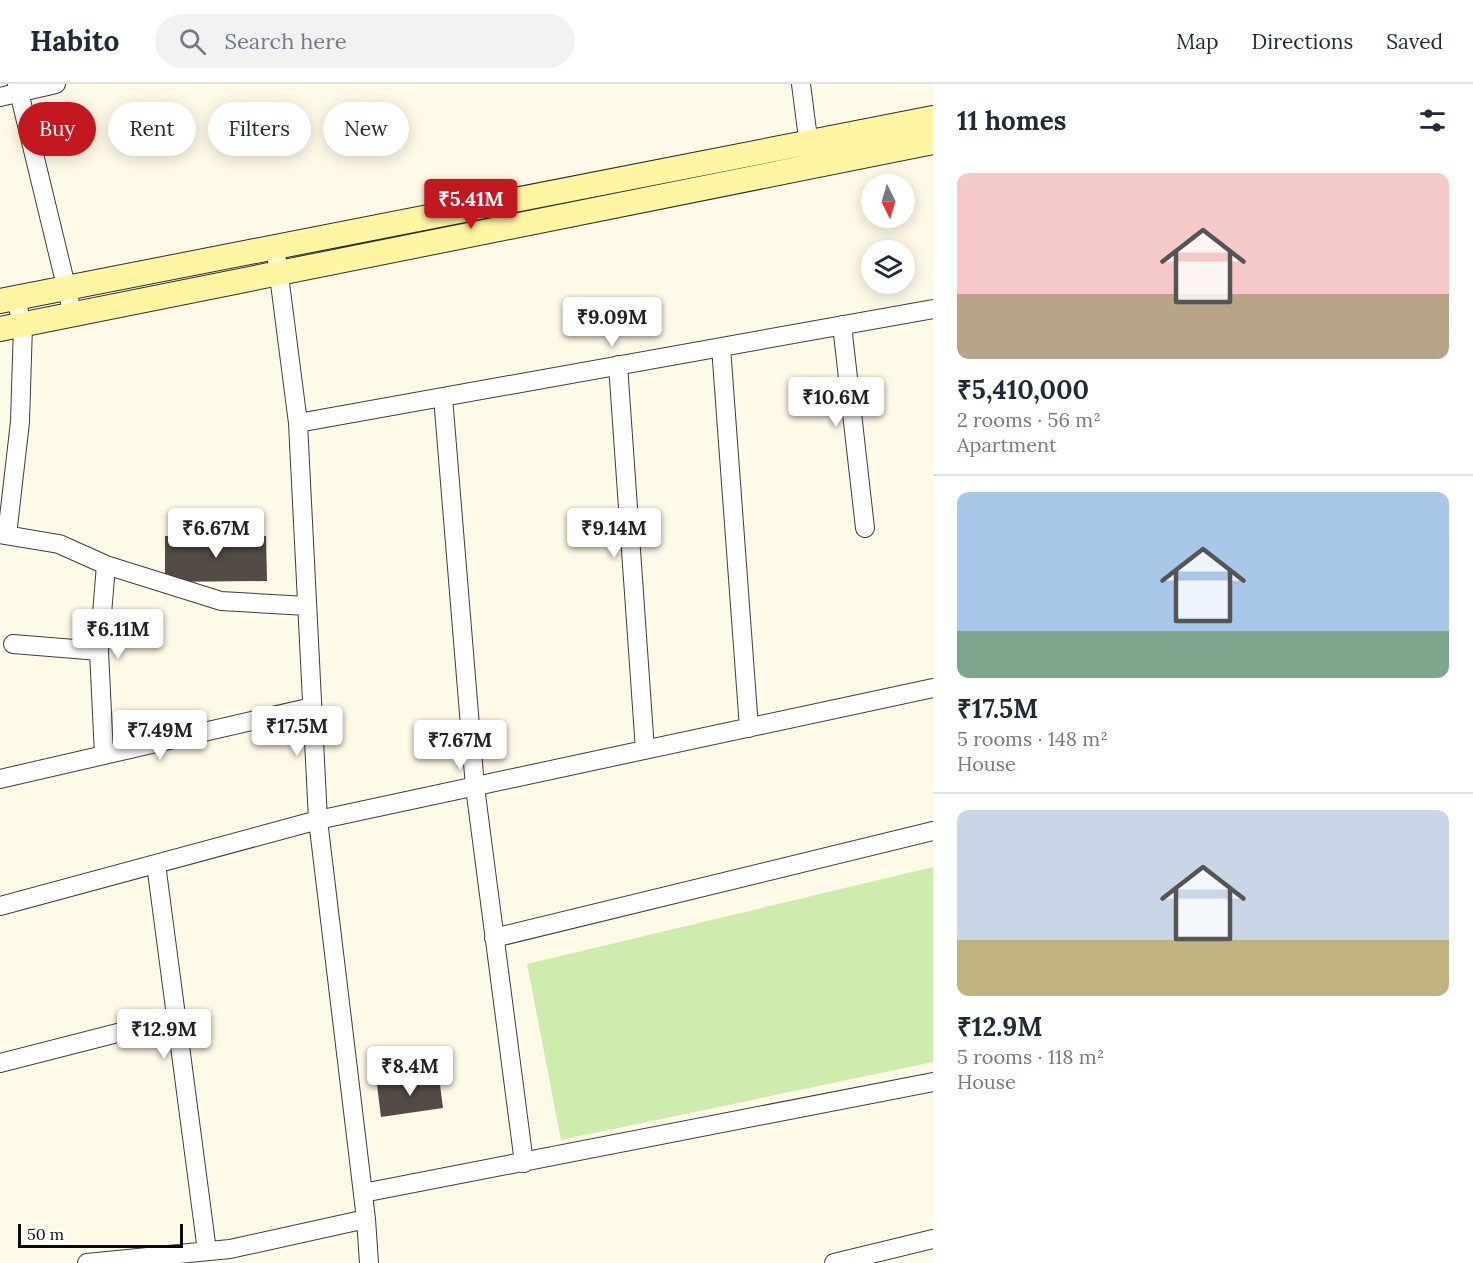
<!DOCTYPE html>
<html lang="en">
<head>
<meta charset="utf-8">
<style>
	body { margin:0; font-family:Lora,serif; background:#f2f2f3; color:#1f2937; height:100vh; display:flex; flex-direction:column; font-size:22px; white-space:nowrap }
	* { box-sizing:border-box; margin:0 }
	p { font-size:20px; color:#747a83 }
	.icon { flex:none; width:33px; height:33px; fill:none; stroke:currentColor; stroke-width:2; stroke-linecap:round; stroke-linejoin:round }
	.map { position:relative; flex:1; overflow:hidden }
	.details { display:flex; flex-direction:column; background:#fff; width:540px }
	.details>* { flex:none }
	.hud { position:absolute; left:18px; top:18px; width:570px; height:54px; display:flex; gap:12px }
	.needle { width:39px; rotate:175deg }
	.tools { position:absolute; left:861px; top:90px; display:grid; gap:12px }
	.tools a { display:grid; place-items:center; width:54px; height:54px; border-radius:50%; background:#fff; box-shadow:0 3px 15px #0003; font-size:30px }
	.scale { position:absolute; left:18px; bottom:15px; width:165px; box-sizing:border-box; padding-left:6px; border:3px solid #0a0a0a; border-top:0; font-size:16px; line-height:21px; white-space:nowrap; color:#0a0a0a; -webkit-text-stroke:4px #fff; paint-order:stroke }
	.price { position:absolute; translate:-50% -51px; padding:0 14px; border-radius:6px; background:#fff; color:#222; font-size:20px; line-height:39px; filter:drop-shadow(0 2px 3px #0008) }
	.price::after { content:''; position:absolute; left:50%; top:36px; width:18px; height:14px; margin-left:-9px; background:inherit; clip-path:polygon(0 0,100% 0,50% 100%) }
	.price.active { background:#c31820; color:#fff }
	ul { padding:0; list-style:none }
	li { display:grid; align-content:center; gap:12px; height:318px; padding:0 24px }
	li+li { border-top:2px solid #e0e1e3 }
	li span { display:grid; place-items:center; height:186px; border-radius:12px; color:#555 }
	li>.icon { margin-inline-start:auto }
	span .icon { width:108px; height:108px; fill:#fffc; stroke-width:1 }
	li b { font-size:26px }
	h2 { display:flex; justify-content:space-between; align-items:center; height:72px; padding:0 24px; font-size:26px }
	.chip { padding:0 21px; border-radius:27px; background:#fff; box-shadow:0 3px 15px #0003; font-size:21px; line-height:54px }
	.chip.active { background:#c31820; color:#fff }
	header { display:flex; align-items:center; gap:36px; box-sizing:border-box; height:84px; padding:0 30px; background:#fff; border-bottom:2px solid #e0e1e3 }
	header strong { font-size:28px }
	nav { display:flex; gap:33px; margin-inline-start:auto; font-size:21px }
	.search { width:420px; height:54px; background:#f2f2f3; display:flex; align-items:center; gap:15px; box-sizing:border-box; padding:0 21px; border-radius:33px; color:#747a83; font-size:22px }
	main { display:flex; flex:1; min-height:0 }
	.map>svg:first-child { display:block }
</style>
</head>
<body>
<header>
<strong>Habito</strong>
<div class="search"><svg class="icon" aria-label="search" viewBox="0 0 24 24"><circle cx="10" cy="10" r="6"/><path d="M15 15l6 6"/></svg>Search here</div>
<nav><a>Map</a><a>Directions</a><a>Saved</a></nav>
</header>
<main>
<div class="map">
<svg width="933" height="1179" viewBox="0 0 933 1179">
	<rect width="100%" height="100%" fill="#fffae7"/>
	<!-- green -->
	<path fill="#ceecae" d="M 933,783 L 933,978 L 561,1056 L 527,880 Z"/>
	<!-- building -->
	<path fill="#534b46" d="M 165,452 L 266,452 L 267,497 L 165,498 Z
		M 439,993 L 443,1024 L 381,1033 L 377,1001 Z"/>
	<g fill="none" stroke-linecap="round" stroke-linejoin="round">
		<!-- street casing -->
		<g stroke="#3d3d3d" stroke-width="20">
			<path id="street" d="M 17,0 L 73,231
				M 801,0 L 810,70
				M 0,13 L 56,0
				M 277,176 L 298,339 L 318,736 L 366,1135 L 369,1179
				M 842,241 L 865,444
				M 721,263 L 749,644
				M 618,281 L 645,666
				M 443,313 L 475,703 L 524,1079
				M 298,339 L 933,225
				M 0,450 L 59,460 L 106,481 L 221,517 L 307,522
				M 7,451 L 20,338 L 23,241 L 15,214
				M 13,560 L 99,567
				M 104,671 L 99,567 L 106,481
				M 0,695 L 312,623
				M 156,780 L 207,1167
				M 0,822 L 318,736 L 933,604
				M 494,854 L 933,747
				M 0,979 L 176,934
				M 363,1109 L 933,998
				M 87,1179 L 230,1165 L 366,1135
				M 834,1179 L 933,1155"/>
		</g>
		<!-- secondary casing -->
		<g stroke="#2c2c2c" stroke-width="26">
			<path id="secondary" d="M 0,217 L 933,34
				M 0,245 L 933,58"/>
		</g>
		<!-- street -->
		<use href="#street" stroke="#fff" stroke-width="18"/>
		<!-- secondary -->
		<use href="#secondary" stroke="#fff5a2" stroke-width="24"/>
	</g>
</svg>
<div class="tools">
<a><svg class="needle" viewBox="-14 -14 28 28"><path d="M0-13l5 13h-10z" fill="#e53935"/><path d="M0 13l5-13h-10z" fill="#747a83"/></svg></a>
<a><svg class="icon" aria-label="layers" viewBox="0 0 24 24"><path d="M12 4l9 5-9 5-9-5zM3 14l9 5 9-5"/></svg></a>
</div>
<div class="scale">50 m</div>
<b class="price active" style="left:471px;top:146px">₹5.41M</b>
<b class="price" style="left:612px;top:264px">₹9.09M</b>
<b class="price" style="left:836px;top:344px">₹10.6M</b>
<b class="price" style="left:216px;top:475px">₹6.67M</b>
<b class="price" style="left:614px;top:475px">₹9.14M</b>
<b class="price" style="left:118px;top:576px">₹6.11M</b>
<b class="price" style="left:297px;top:673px">₹17.5M</b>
<b class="price" style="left:160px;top:677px">₹7.49M</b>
<b class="price" style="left:460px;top:687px">₹7.67M</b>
<b class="price" style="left:164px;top:976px">₹12.9M</b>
<b class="price" style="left:410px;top:1013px">₹8.4M</b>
<div class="hud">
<a class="chip active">Buy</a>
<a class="chip">Rent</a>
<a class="chip">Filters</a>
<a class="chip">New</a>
</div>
</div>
<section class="details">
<h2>11 homes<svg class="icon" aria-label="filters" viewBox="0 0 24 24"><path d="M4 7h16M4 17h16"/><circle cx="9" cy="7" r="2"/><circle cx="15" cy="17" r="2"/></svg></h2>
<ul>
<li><span style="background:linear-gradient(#f6c9c9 65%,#b9a48a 0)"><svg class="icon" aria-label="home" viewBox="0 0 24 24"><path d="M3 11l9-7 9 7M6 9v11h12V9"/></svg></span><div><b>₹5,410,000</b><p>2 rooms · 56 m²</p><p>Apartment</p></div></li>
<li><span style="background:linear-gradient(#a9c7e8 75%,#7fa58c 0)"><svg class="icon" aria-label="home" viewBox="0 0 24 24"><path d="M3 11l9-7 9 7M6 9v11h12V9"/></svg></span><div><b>₹17.5M</b><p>5 rooms · 148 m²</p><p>House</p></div></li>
<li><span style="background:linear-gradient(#c9d6e8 70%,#c2b280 0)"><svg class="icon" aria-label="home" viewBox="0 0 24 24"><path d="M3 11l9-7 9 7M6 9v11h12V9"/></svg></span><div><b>₹12.9M</b><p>5 rooms · 118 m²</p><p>House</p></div></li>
</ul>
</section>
</main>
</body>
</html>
